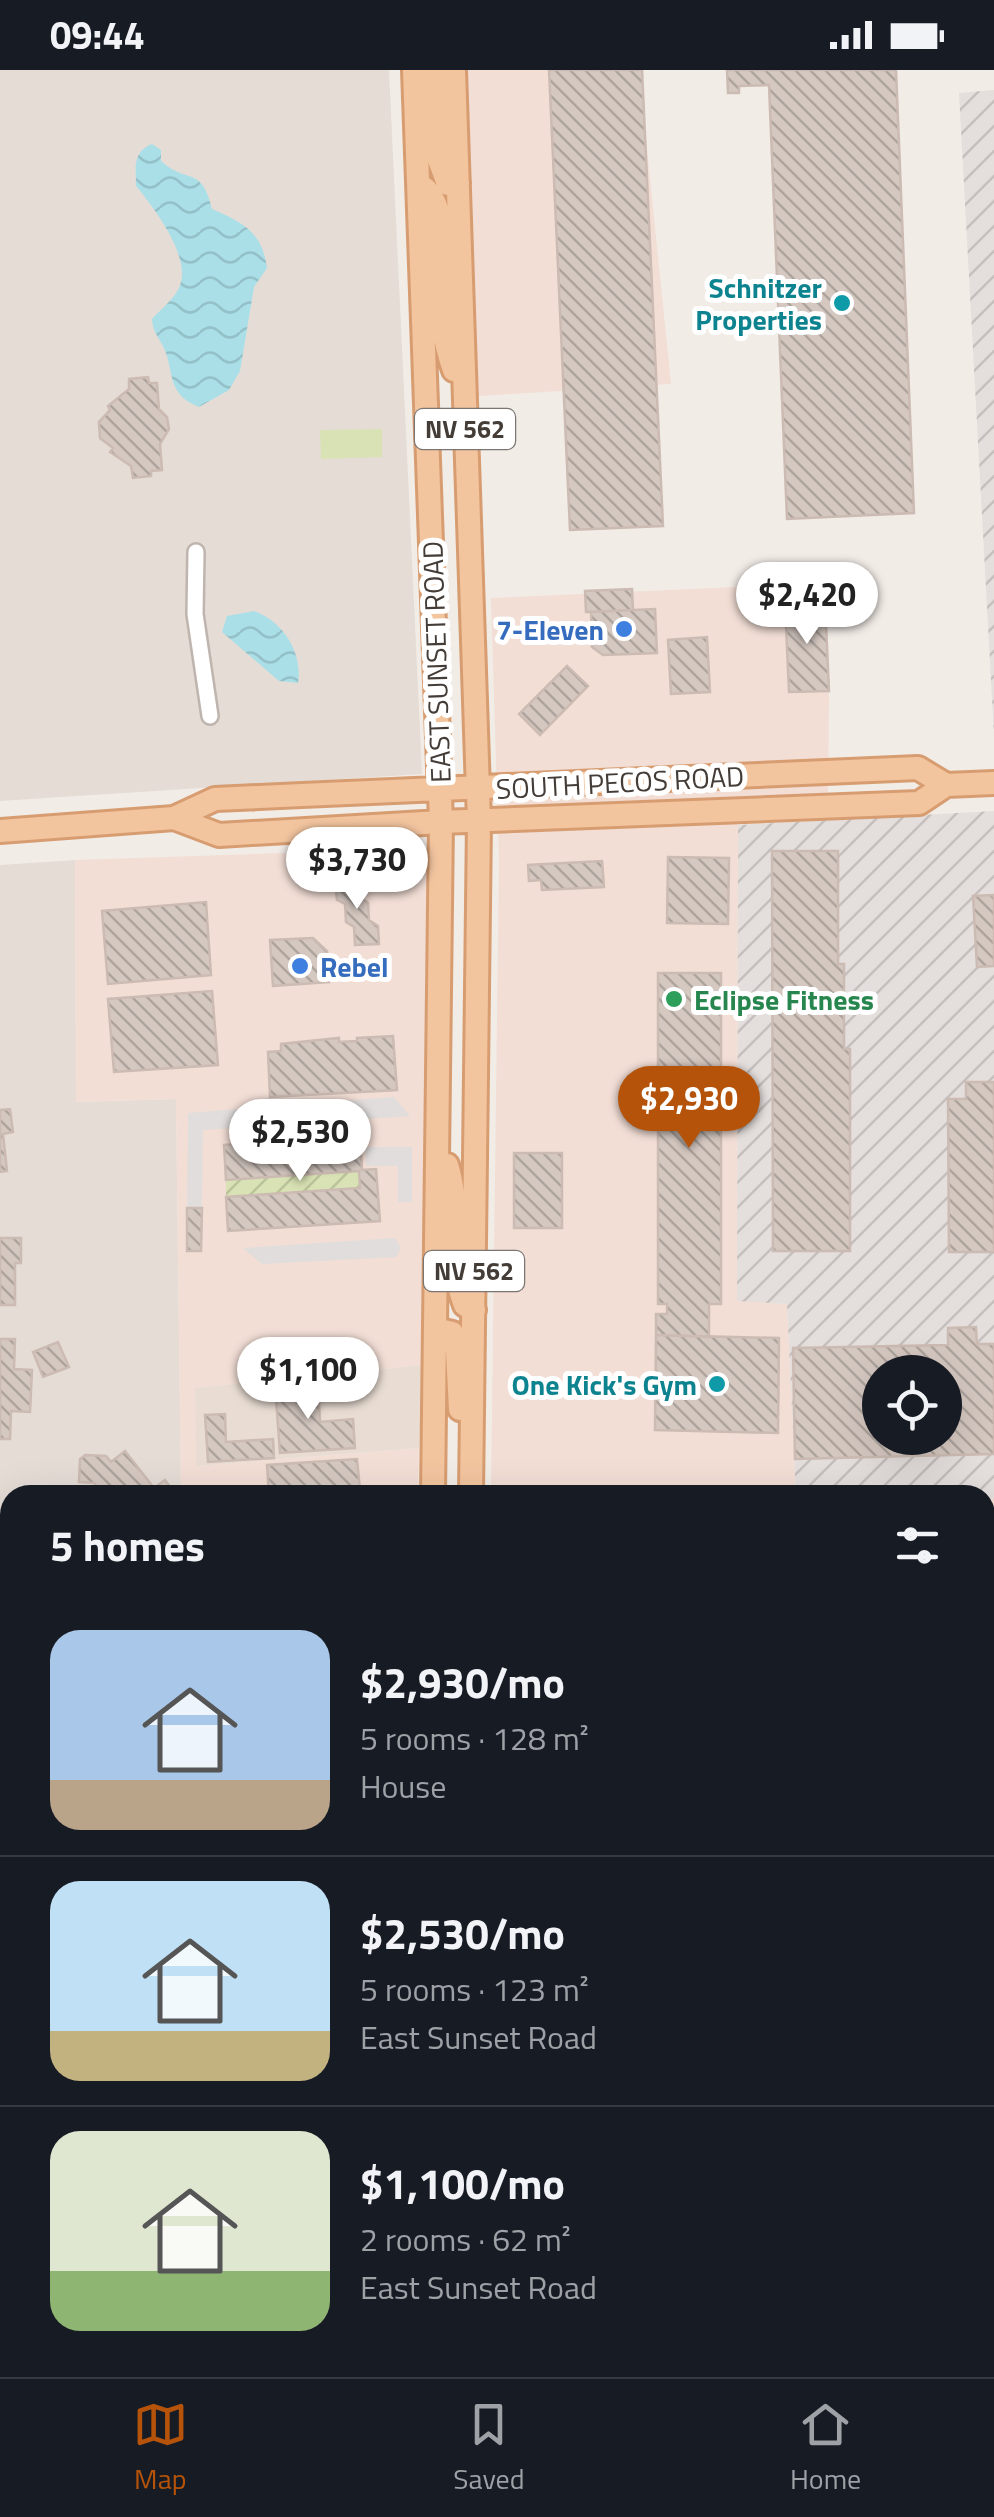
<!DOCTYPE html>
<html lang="en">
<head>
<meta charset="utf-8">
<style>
	body { margin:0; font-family:"Titillium Web",sans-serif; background:#20242c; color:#f1f3f6; height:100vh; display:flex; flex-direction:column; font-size:38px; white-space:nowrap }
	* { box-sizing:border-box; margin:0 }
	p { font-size:32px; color:#9ea1a6 }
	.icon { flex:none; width:55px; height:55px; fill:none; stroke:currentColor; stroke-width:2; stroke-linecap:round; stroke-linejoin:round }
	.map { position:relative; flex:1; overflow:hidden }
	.drawer { position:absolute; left:0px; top:1415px; width:995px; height:892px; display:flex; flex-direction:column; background:#171b24; border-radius:30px 30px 0 0; box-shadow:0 10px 40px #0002 }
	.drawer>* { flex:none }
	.tools { position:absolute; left:862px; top:1285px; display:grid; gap:20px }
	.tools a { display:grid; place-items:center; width:100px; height:100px; border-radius:50%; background:#171b24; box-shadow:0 10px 40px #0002; font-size:50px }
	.price { position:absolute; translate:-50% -85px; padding:0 22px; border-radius:35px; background:#fff; color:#222; font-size:32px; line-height:65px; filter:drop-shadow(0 2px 5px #0008) }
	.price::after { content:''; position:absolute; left:50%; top:60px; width:30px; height:22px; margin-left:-15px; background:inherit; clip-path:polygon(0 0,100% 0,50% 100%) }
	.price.on { background:#b45309; color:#fff }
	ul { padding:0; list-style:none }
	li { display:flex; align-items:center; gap:30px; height:250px; padding:0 50px }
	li+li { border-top:2px solid #363941 }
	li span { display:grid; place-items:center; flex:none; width:280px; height:200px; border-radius:30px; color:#555 }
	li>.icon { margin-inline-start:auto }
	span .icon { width:120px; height:120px; fill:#fffc; stroke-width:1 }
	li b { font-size:42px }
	h2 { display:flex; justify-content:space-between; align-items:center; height:120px; padding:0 50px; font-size:42px }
	.status { display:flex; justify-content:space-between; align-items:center; height:70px; padding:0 50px; background:#171b24; direction:ltr }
	.status svg { height:28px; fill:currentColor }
	.tab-bar { display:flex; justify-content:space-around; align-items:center; height:140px; border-top:2px solid #363941; background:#171b24; font-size:28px; color:#9ea1a6 }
	.tab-bar a { display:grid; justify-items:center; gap:5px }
	.tab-bar .on { color:#b45309 }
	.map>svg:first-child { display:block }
</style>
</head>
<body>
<div class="status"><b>09:44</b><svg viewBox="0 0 49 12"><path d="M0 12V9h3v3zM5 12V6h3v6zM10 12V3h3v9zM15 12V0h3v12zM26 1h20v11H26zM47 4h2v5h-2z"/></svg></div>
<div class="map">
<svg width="994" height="2307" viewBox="0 0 994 2307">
	<defs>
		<pattern id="industrial-furrows" width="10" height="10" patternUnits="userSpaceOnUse" patternTransform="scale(2.5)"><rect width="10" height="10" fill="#e4dedc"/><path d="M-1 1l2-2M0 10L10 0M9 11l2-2" fill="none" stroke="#c5bfbd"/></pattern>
		<pattern id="garden-furrows" width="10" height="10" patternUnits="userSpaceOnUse" patternTransform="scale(2.5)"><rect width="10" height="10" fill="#d9e2b4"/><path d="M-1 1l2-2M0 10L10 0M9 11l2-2" fill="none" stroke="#bbc39b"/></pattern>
		<pattern id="water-waves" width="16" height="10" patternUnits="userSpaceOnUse" patternTransform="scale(2.5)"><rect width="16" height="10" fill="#aadfe8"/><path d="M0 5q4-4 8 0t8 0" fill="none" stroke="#94c0c8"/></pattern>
		<pattern id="building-back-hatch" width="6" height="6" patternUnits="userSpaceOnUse" patternTransform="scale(2.5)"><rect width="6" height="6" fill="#d5c8c1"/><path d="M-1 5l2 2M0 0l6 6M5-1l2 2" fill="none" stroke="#aea49e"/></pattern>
	</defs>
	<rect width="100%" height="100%" fill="#f2ece7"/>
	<!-- residential -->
	<path fill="#e5dcd6" d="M 0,0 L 389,0 L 422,704 L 0,731 Z
		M 75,790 L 76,1032 L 176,1029 L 181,1425 L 10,1425 L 10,2298 L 192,2298 L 192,2307 L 0,2307 L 0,795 Z"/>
	<!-- commercial -->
	<path fill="#f2ded5" d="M 454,0 L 639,0 L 671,314 L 464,327 Z
		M 825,513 L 829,621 L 828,723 L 738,728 L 737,1230 L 787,1234 L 796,1425 L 491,1425 L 499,790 L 491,528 Z
		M 434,778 L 423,1295 L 196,1318 L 197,1396 L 419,1378 L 418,1425 L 181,1425 L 176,1029 L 76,1032 L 75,790 Z
		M 985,1428 L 994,1428 L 994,1746 L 985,1746 Z
		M 192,2298 L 400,2298 L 400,2307 L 192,2307 Z
		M 482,2298 L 983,2298 L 983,2307 L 481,2307 Z"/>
	<!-- industrial -->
	<path fill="url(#industrial-furrows)" fill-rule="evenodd" d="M 994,20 L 994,665 L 959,23 Z
		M 994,741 L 994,1428 L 985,1428 L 985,1425 L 796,1425 L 787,1234 L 737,1231 L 738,755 ZM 880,1302 L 945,1302 L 945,1368 L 880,1368 Z
		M 985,1746 L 994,1746 L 994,2307 L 983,2307 Z"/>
	<!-- education -->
	<path fill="#e9ddd3" d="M 423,1295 L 419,1378 L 196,1396 L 195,1318 Z"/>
	<!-- grass -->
	<path fill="#d9e2b4" d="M 382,359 L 382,387 L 321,389 L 320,360 Z"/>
	<!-- garden -->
	<path fill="url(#garden-furrows)" d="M 359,1101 L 360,1118 L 226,1127 L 226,1110 Z"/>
	<!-- parking -->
	<path fill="#e0dddc" d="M 394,1027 L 410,1046 L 203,1060 L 201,1181 L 187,1181 L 188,1043 Z
		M 366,1077 L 412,1077 L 412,1132 L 398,1132 L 398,1096 L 366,1096 Z
		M 395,1168 L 401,1178 L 396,1187 L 262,1194 L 243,1178 Z"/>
	<!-- water -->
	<path fill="url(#water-waves)" d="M 152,74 L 161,80 L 161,91 C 188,115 202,95 212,139 C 244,153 262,162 267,198 L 254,217 L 240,301 L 229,320 L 199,337 C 171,326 173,309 167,286 C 163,272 152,263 152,249 C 160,240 174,229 179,218 C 193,188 154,138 136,116 C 136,98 132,82 152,74 Z
		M 254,541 C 283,551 303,583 298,613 L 279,611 L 222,562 L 227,546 Z"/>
	<!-- building -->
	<path fill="url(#building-back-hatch)" stroke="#ccbbb2" stroke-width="2.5" fill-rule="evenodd" d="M 549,0 L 642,0 L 663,456 L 570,460 Z
		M 727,0 L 896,0 L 914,443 L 787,449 L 769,15 L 739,16 L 739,23 L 728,23 Z
		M 148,307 L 149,313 L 157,313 L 159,339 L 167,347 L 169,359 L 160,374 L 162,400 L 151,401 L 151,406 L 133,408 L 131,396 L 110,382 L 113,378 L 100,368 L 99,352 L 110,340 L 108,336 L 129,319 L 129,309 Z
		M 632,519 L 633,540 L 586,542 L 585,521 Z
		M 825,531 L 829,621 L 789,622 L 785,533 Z
		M 655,539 L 657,583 L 603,585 L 592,577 L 591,542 Z
		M 707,567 L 710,622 L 671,624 L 668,570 Z
		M 567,596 L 588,616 L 540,665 L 519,644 Z
		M 772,781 L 838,781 L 838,894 L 844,894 L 844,979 L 850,979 L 850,1181 L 773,1181 Z
		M 668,787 L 729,788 L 728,854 L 667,853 Z
		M 602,791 L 604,817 L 542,820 L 541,810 L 529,811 L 528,795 Z
		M 359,809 L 360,827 L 368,833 L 369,850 L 378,856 L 379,874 L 355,875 L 354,857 L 346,852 L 345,834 L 337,830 L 335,811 Z
		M 994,825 L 994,896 L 977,897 L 973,826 Z
		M 206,832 L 211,905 L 108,914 L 102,841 Z
		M 313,868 L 327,881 L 329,912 L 273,916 L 270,870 Z
		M 658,903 L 721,903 L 721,1234 L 709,1234 L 709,1267 L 656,1265 L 656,1244 L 667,1244 L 667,1234 L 658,1234 Z
		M 212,921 L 218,995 L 114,1002 L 108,929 Z
		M 393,966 L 397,1020 L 270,1027 L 268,982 L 281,981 L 281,974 L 339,968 L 339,972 L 357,971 L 357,968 Z
		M 966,1012 L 994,1012 L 994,1182 L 949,1182 L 948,1029 L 966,1029 Z
		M 10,1039 L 13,1062 L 3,1064 L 7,1101 L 0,1102 L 0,1040 Z
		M 360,1065 L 362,1100 L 376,1099 L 380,1151 L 228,1161 L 226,1127 L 360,1118 L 359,1101 L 226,1110 L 224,1075 Z
		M 514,1083 L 562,1083 L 562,1158 L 514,1158 Z
		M 187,1138 L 202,1138 L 201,1181 L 187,1181 Z
		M 0,1168 L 21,1168 L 21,1193 L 15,1193 L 15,1235 L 0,1235 Z
		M 976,1257 L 977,1274 L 994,1274 L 994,1384 L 795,1389 L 793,1278 L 948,1275 L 948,1258 ZM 880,1302 L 945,1302 L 945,1368 L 880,1368 Z
		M 656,1265 L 779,1268 L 778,1363 L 655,1360 Z
		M 0,1269 L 15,1269 L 14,1299 L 32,1300 L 30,1342 L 11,1341 L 10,1369 L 0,1369 Z
		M 58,1272 L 69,1297 L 43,1307 L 33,1282 Z
		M 318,1313 L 320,1352 L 353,1349 L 355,1378 L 280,1383 L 275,1316 Z
		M 225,1344 L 226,1372 L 273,1369 L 274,1388 L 208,1392 L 205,1345 Z
		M 125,1381 L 154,1418 L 165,1410 L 176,1425 L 103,1425 L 94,1413 L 79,1412 L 80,1389 L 85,1385 L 106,1386 L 111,1392 Z
		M 357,1389 L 360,1420 L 321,1422 L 322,1425 L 269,1425 L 267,1395 Z
		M 985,1447 L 994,1447 L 994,1679 L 985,1679 Z
		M 0,1505 L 10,1508 L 10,1559 L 0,1559 Z
		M 8,1602 L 10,1659 L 0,1659 L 0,1639 L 8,1639 Z
		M 10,1917 L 10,1962 L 0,1963 L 0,1918 Z
		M 0,1984 L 10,1984 L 10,2028 L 0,2028 Z
		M 0,2233 L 10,2234 L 10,2290 L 0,2290 Z
		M 500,2298 L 704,2298 L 704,2307 L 500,2307 Z"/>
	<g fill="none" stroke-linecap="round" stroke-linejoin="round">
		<!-- street casing -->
		<g stroke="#bfb5ae" stroke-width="20">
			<path id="street" d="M 196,482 L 195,544 L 210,646
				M 0,1481 L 10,1480
				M 0,1832 L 10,1828
				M 0,1859 L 10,1863"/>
		</g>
		<!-- primary casing -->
		<g stroke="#d79d71" stroke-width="28">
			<path id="primary" d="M 414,0 L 441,752 L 433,1425
				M 432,0 L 438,87 L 448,114 L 458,113
				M 454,0 L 479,751 L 471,1425
				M 419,115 C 454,131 439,221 443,255 C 445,270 449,286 454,300
				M 174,748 L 219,765 L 441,752 L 919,733 L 946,715 L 994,713
				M 0,761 L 174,748 L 215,729 L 302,725 L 918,698 L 946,715
				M 447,1095 C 462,1142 445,1183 465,1235 L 474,1240
				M 435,1259 L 452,1263 L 457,1281 L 460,1339
				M 422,2307 L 422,2298
				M 461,2307 L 461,2298"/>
		</g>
		<!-- street -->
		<use href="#street" stroke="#fff" stroke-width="15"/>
		<!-- primary -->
		<use href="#primary" stroke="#f3c59f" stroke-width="22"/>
	</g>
	<!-- markers -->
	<g fill="#0f9aa8" stroke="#fff" stroke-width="4">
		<circle cx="842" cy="233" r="10"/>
		<circle cx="717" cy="1314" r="10"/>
	</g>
	<g fill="#3f7fe0" stroke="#fff" stroke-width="4">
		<circle cx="624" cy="559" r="10"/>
		<circle cx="300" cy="896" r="10"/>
	</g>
	<circle fill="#2e9e5b" stroke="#fff" stroke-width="4" cx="674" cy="929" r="10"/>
	<g text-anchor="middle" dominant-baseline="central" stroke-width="10" stroke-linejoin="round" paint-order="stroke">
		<!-- shield labels -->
		<g fill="#fff" stroke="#7c7673" stroke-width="2.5">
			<rect x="415" y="339" width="100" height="40" rx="8"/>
			<rect x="424" y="1181" width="100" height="40" rx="8"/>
		</g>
		<g font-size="25" font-weight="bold" fill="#443c37">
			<text x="465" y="359">NV 562</text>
			<text x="474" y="1201">NV 562</text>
		</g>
		<!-- culture labels -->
		<g font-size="28" font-weight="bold" fill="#0d838f" stroke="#fff" text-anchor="end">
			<text x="822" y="217">Schnitzer<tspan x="822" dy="32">Properties</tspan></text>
			<text x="697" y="1314">One Kick's Gym</text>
		</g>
		<!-- shop labels -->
		<g font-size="28" font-weight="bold" fill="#366cbe" stroke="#fff" text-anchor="end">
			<text x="604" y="559">7-Eleven</text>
			<text x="320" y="896" text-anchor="start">Rebel</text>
		</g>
		<!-- street labels -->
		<g font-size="28" fill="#443c37" stroke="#fff">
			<text transform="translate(436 592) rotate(-92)">EAST SUNSET ROAD</text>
			<text transform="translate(620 712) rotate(-3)">SOUTH PECOS ROAD</text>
		</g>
		<!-- leisure labels -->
		<g font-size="28" font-weight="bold" fill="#27864d" stroke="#fff" text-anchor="start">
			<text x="694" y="929">Eclipse Fitness</text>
		</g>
	</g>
</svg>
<div class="tools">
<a><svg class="icon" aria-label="locate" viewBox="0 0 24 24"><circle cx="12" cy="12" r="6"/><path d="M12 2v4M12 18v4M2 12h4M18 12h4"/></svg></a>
</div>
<b class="price" style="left:807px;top:577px">$2,420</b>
<b class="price" style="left:357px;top:842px">$3,730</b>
<b class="price on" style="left:689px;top:1081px">$2,930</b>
<b class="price" style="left:300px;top:1114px">$2,530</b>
<b class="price" style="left:308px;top:1352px">$1,100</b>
<section class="drawer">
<h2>5 homes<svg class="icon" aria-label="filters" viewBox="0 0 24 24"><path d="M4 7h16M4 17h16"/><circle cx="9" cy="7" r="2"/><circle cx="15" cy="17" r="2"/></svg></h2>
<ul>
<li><span style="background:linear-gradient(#a9c7e8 75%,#b9a48a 0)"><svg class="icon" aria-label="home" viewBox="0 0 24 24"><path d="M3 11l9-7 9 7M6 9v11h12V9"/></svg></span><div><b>$2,930/mo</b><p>5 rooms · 128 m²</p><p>House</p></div></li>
<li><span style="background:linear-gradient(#bfe0f5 75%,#c2b280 0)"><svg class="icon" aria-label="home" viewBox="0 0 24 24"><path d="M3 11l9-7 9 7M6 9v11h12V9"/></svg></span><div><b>$2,530/mo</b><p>5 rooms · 123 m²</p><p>East Sunset Road</p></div></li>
<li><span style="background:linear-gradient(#dfe7d0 70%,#8fb573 0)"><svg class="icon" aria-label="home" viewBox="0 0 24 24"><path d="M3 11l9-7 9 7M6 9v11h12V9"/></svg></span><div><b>$1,100/mo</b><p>2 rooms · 62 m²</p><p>East Sunset Road</p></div></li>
</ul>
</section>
</div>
<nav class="tab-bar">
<a class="on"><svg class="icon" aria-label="map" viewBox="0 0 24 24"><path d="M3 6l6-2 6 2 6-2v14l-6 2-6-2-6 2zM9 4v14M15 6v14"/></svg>Map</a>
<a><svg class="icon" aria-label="saved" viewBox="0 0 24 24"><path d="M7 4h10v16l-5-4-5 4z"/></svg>Saved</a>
<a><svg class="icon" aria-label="home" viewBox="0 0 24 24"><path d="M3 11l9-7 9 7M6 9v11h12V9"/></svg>Home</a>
</nav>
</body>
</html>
